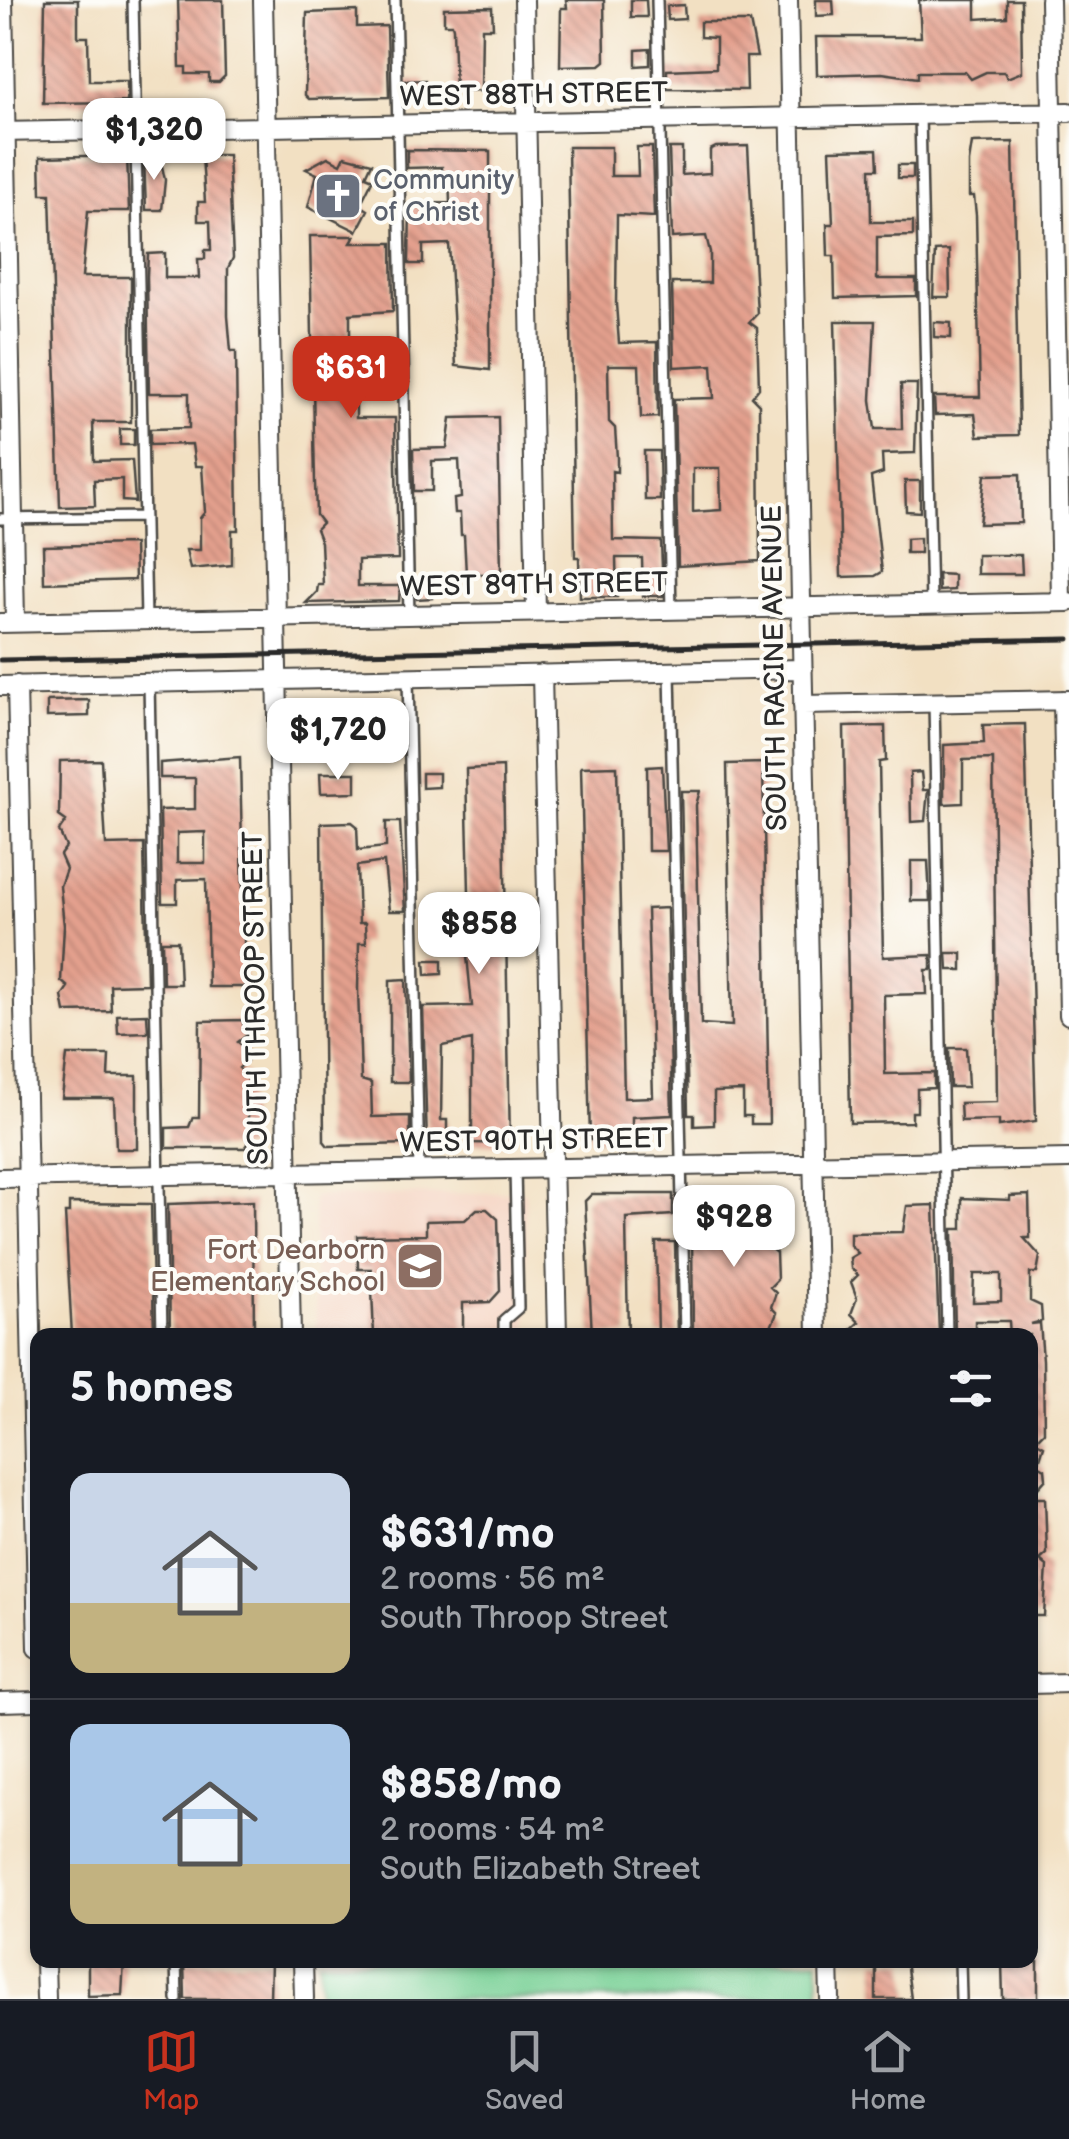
<!DOCTYPE html>
<html lang="en">
<head>
<meta charset="utf-8">
<style>
	body { margin:0; font-family:"Balsamiq Sans",sans-serif; background:#242831; color:#f1f3f6; height:100vh; display:flex; flex-direction:column; font-size:38px; white-space:nowrap }
	* { box-sizing:border-box; margin:0 }
	p { font-size:32px; color:#9ea1a6 }
	.icon { flex:none; width:55px; height:55px; fill:none; stroke:currentColor; stroke-width:2; stroke-linecap:round; stroke-linejoin:round }
	.map { position:relative; flex:1; overflow:hidden }
	.panel { position:absolute; left:30px; top:1328px; width:1008px; height:640px; display:flex; flex-direction:column; background:#171b24; border-radius:20px; box-shadow:0 2px 8px #0004 }
	.panel>* { flex:none }
	.price { position:absolute; translate:-50% -85px; padding:0 22px; border-radius:20px; background:#fff; color:#222; font-size:32px; line-height:65px; filter:drop-shadow(0 2px 5px #0008) }
	.price::after { content:''; position:absolute; left:50%; top:60px; width:30px; height:22px; margin-left:-15px; background:inherit; clip-path:polygon(0 0,100% 0,50% 100%) }
	.price.active { background:#c8321e; color:#fff }
	ul { padding:0; list-style:none }
	li { display:flex; align-items:center; gap:30px; height:250px; padding:0 40px }
	li+li { border-top:2px solid #363941 }
	li span { display:grid; place-items:center; flex:none; width:280px; height:200px; border-radius:20px; color:#555 }
	li>.icon { margin-inline-start:auto }
	span .icon { width:120px; height:120px; fill:#fffc; stroke-width:1 }
	li b { font-size:42px }
	h2 { display:flex; justify-content:space-between; align-items:center; height:120px; padding:0 40px; font-size:42px }
	.dock { display:flex; justify-content:space-around; align-items:center; height:140px; border-top:2px solid #363941; background:#171b24; font-size:28px; color:#9ea1a6 }
	.dock a { display:grid; justify-items:center; gap:5px }
	.dock .active { color:#c8321e }
	.map>svg:first-child { display:block }
</style>
</head>
<body>
<div class="map">
<svg width="1069" height="1999" viewBox="0 0 1069 1999">
	<defs>
		<pattern id="building-back-hatch" width="6" height="6" patternUnits="userSpaceOnUse" patternTransform="scale(2.5)"><rect width="6" height="6" fill="#e4a08e"/><path d="M-1 5l2 2M0 0l6 6M5-1l2 2" fill="none" stroke="#b98374"/></pattern>
	</defs>
	<rect width="100%" height="100%" fill="#fdfcf7"/>
	<filter id="ink" filterUnits="userSpaceOnUse"><feTurbulence type="fractalNoise" baseFrequency=".01" numOctaves="2"/><feDisplacementMap in="SourceGraphic" scale="20" xChannelSelector="R" yChannelSelector="G"/><feConvolveMatrix kernelMatrix="1 2 1 2 8 2 1 2 1" color-interpolation-filters="sRGB"/></filter>
	<filter id="wash" filterUnits="userSpaceOnUse"><feTurbulence type="fractalNoise" baseFrequency=".0048" numOctaves="4" result="noise"/><feDisplacementMap in="SourceGraphic" scale="40" xChannelSelector="R" yChannelSelector="G"/><feGaussianBlur stdDeviation="2.25" result="paint"/><feColorMatrix in="noise" values="0 0 0 0 0 0 0 0 0 0 0 0 0 0 0 0 0 1.4 0 .05"/><feComposite in="paint" operator="in"/></filter>
	<g filter="url(#wash)">
		<rect width="100%" height="100%" fill="#f2e0c2"/>
		<!-- built -->
		<path fill="#f5d3c1" d="M 525,1192 L 528,1335 L 316,1335 L 313,1197 Z"/>
		<!-- green -->
		<path fill="#77d095" stroke="#517e60" stroke-width="2.5" d="M 319,1960 L 819,1960 L 819,1999 L 319,1999 Z"/>
		<g id="blocks">
			<!-- building -->
			<path fill="url(#building-back-hatch)" fill-rule="evenodd" d="M 45,0 L 78,0 L 78,37 L 88,37 L 89,81 L 127,81 L 127,102 L 43,103 Z
				M 178,0 L 223,0 L 225,76 L 219,82 L 209,82 L 209,74 L 186,74 L 186,67 L 180,67 Z
				M 566,0 L 604,0 L 605,61 L 600,65 L 560,66 L 561,8 L 567,8 Z
				M 631,0 L 646,0 L 647,17 L 631,17 Z
				M 816,0 L 833,0 L 834,15 L 816,16 Z
				M 919,0 L 976,0 L 976,19 L 1007,17 L 1007,0 L 1021,0 L 1022,72 L 1007,78 L 1004,72 L 986,72 L 971,79 L 965,72 L 918,72 L 918,78 L 882,73 L 817,75 L 816,37 L 921,37 Z
				M 684,5 L 685,19 L 668,20 L 667,6 Z
				M 492,7 L 493,28 L 482,28 L 481,91 L 455,92 L 453,28 L 452,24 L 444,24 L 444,8 Z
				M 357,11 L 357,27 L 387,26 L 389,97 L 309,99 L 305,95 L 307,13 Z
				M 700,22 L 750,22 L 757,57 L 746,57 L 747,90 L 667,89 L 667,70 L 716,68 L 716,38 L 700,37 Z
				M 650,49 L 650,65 L 636,66 L 636,50 Z
				M 425,80 L 425,95 L 405,96 L 405,81 Z
				M 1013,142 L 1019,435 L 978,436 L 975,414 L 935,415 L 934,397 L 980,397 L 976,215 L 974,196 L 969,196 L 969,162 L 972,143 Z
				M 748,146 L 757,314 L 749,322 L 757,328 L 759,388 L 752,397 L 759,404 L 760,561 L 678,566 L 674,399 L 714,398 L 712,365 L 674,367 L 672,283 L 710,283 L 710,252 L 706,236 L 672,238 L 669,148 L 682,148 L 682,175 L 710,173 L 710,150 L 716,147 ZM 693,468 L 720,468 L 721,510 L 693,512 Z
				M 568,147 L 611,147 L 611,176 L 638,176 L 637,147 L 652,147 L 654,217 L 617,215 L 616,304 L 619,343 L 657,342 L 658,417 L 641,418 L 639,365 L 608,365 L 609,422 L 615,428 L 617,458 L 617,472 L 612,471 L 613,540 L 661,541 L 663,596 L 643,596 L 642,558 L 616,558 L 617,597 L 580,597 L 579,557 L 575,557 Z
				M 877,149 L 878,169 L 870,169 L 871,222 L 913,222 L 913,236 L 877,237 L 877,279 L 916,279 L 916,296 L 835,298 L 834,256 L 828,256 L 827,224 L 833,224 L 830,150 Z
				M 407,150 L 490,151 L 490,370 L 456,366 L 449,244 L 423,245 L 423,264 L 409,264 L 410,204 L 450,203 L 449,173 L 442,174 L 442,167 L 407,168 Z
				M 127,155 L 129,211 L 88,211 L 82,277 L 131,277 L 131,422 L 93,422 L 94,461 L 132,460 L 135,502 L 122,501 L 122,479 L 94,480 L 95,506 L 60,507 L 50,194 L 41,194 L 40,157 Z
				M 202,155 L 228,155 L 233,258 L 228,268 L 228,316 L 231,351 L 236,351 L 238,530 L 232,530 L 232,565 L 190,569 L 186,550 L 200,550 L 200,518 L 205,512 L 202,466 L 195,466 L 192,444 L 150,445 L 150,429 L 189,428 L 189,393 L 149,393 L 147,276 L 148,254 L 165,253 L 165,278 L 199,278 L 198,259 L 205,259 L 205,250 L 211,250 L 210,221 L 198,221 L 198,202 L 205,202 Z
				M 345,156 L 372,163 L 366,176 L 373,179 L 360,205 L 368,210 L 357,231 L 308,207 L 317,174 L 306,169 L 328,157 L 341,164 Z
				M 144,157 L 160,157 L 165,180 L 162,210 L 146,210 Z
				M 898,165 L 913,165 L 913,178 L 898,178 Z
				M 310,236 L 355,236 L 351,243 L 392,243 L 393,311 L 350,314 L 350,345 L 355,345 L 356,371 L 394,371 L 394,387 L 356,387 L 356,418 L 395,418 L 398,559 L 358,560 L 358,586 L 400,586 L 399,601 L 306,603 L 317,592 L 318,585 L 323,585 L 321,542 L 316,529 L 322,523 L 316,515 L 315,483 Z
				M 949,250 L 950,297 L 933,297 L 935,251 Z
				M 835,321 L 875,321 L 871,400 L 875,429 L 902,429 L 901,384 L 917,384 L 915,453 L 882,454 L 883,473 L 871,477 L 882,572 L 875,576 L 841,577 Z
				M 934,322 L 951,323 L 951,338 L 934,337 Z
				M 498,417 L 501,574 L 466,574 L 464,535 L 461,535 L 460,513 L 455,513 L 454,499 L 461,498 L 459,460 L 432,461 L 432,491 L 414,491 L 413,449 L 447,448 L 451,418 Z
				M 120,429 L 134,429 L 134,445 L 120,445 Z
				M 644,451 L 659,451 L 660,500 L 645,500 Z
				M 1020,474 L 1021,523 L 979,524 L 985,475 Z
				M 905,481 L 920,481 L 920,512 L 906,511 Z
				M 920,538 L 920,553 L 906,553 L 906,539 Z
				M 134,544 L 135,580 L 44,583 L 43,546 Z
				M 977,555 L 1021,555 L 1022,574 L 977,574 Z
				M 938,574 L 954,575 L 954,590 L 939,591 Z
				M 432,582 L 432,598 L 417,599 L 416,583 Z
				M 89,700 L 89,716 L 47,717 L 47,701 Z
				M 1025,724 L 1036,1121 L 999,1126 L 999,1120 L 961,1121 L 960,1103 L 997,1102 L 993,759 L 963,760 L 963,803 L 944,804 L 944,745 L 984,743 L 983,725 Z
				M 885,726 L 886,761 L 879,762 L 883,957 L 931,955 L 931,970 L 926,970 L 927,994 L 884,995 L 885,1074 L 934,1073 L 934,1088 L 917,1089 L 917,1112 L 912,1112 L 912,1122 L 850,1123 L 844,727 Z
				M 240,757 L 245,987 L 208,987 L 206,879 L 177,880 L 177,903 L 162,903 L 160,810 L 195,809 L 195,778 L 160,778 L 160,763 ZM 205,832 L 205,863 L 177,863 L 177,833 Z
				M 101,760 L 106,845 L 144,844 L 147,984 L 110,985 L 111,1011 L 65,1012 L 62,996 L 68,987 L 61,981 L 64,926 L 60,886 L 66,869 L 60,855 L 66,847 L 59,831 L 66,821 L 59,816 L 60,761 Z
				M 763,763 L 769,1124 L 751,1124 L 751,1116 L 743,1116 L 743,1091 L 714,1092 L 714,1125 L 694,1126 L 694,1115 L 688,1115 L 681,791 L 700,791 L 696,805 L 701,1024 L 732,1026 L 727,764 Z
				M 617,766 L 624,1098 L 653,1097 L 647,909 L 667,908 L 672,1115 L 632,1117 L 632,1139 L 590,1140 L 581,767 Z
				M 662,766 L 666,851 L 648,851 L 647,767 Z
				M 503,767 L 510,1144 L 472,1143 L 472,1040 L 442,1046 L 441,1120 L 447,1120 L 447,1143 L 427,1144 L 423,1007 L 472,1006 L 465,936 L 470,934 L 466,769 Z
				M 921,772 L 923,790 L 928,790 L 925,821 L 911,822 L 910,773 Z
				M 320,773 L 356,773 L 356,792 L 321,793 Z
				M 422,773 L 439,773 L 439,787 L 422,788 Z
				M 352,822 L 357,826 L 358,850 L 386,847 L 386,822 L 400,822 L 405,911 L 389,911 L 384,862 L 357,866 L 359,923 L 365,923 L 366,943 L 359,943 L 358,989 L 361,1080 L 371,1083 L 372,1117 L 410,1116 L 410,1144 L 328,1146 L 324,1141 L 321,823 Z
				M 911,861 L 928,861 L 930,901 L 911,901 Z
				M 162,941 L 178,941 L 180,984 L 163,984 Z
				M 947,953 L 962,953 L 962,970 L 948,970 Z
				M 425,960 L 442,960 L 442,974 L 426,975 Z
				M 406,979 L 409,1082 L 390,1082 L 390,980 Z
				M 147,1014 L 148,1032 L 118,1033 L 117,1015 Z
				M 242,1020 L 247,1035 L 238,1042 L 247,1049 L 247,1061 L 239,1068 L 248,1076 L 248,1144 L 245,1148 L 166,1148 L 166,1128 L 189,1127 L 193,1117 L 199,1117 L 200,1021 Z
				M 949,1048 L 966,1048 L 968,1087 L 950,1087 Z
				M 67,1055 L 109,1055 L 108,1076 L 137,1076 L 137,1149 L 116,1149 L 114,1098 L 62,1098 Z
				M 592,1194 L 673,1194 L 673,1215 L 626,1218 L 628,1335 L 592,1335 L 585,1201 Z
				M 1029,1195 L 1030,1238 L 1024,1238 L 1040,1256 L 1037,1273 L 1030,1273 L 1030,1301 L 1041,1306 L 1042,1321 L 1031,1324 L 1040,1323 L 1043,1360 L 1044,1432 L 1035,1441 L 1044,1446 L 1038,1465 L 1045,1469 L 1046,1479 L 1030,1497 L 1030,1335 L 1010,1335 L 1009,1321 L 975,1321 L 975,1335 L 955,1335 L 953,1229 L 962,1229 L 962,1198 L 1010,1200 L 1010,1196 ZM 974,1274 L 1001,1274 L 1001,1301 L 973,1302 Z
				M 733,1198 L 769,1198 L 769,1247 L 776,1253 L 777,1280 L 770,1287 L 776,1293 L 771,1307 L 777,1313 L 771,1327 L 782,1335 L 693,1335 L 692,1232 L 704,1232 L 704,1203 L 734,1203 Z
				M 253,1201 L 254,1335 L 170,1335 L 168,1204 Z
				M 69,1203 L 151,1204 L 154,1335 L 72,1335 L 65,1213 L 69,1213 Z
				M 934,1205 L 939,1334 L 845,1335 L 859,1322 L 851,1314 L 857,1298 L 851,1282 L 858,1275 L 851,1268 L 850,1258 L 858,1253 L 850,1245 L 850,1233 L 903,1232 L 907,1206 Z
				M 477,1209 L 487,1209 L 498,1219 L 500,1291 L 490,1302 L 463,1303 L 463,1335 L 374,1335 L 371,1269 L 358,1269 L 357,1236 L 426,1235 L 426,1221 L 465,1220 Z
				M 656,1242 L 675,1242 L 677,1335 L 658,1335 Z
				M 1030,1498 L 1045,1498 L 1047,1554 L 1040,1560 L 1047,1566 L 1044,1616 L 1030,1616 Z
				M 88,1960 L 124,1960 L 122,1995 L 88,1996 Z
				M 271,1960 L 270,1999 L 185,1999 L 184,1961 Z
				M 876,1960 L 906,1960 L 911,1999 L 876,1999 Z
				M 1002,1962 L 1038,1962 L 1038,1999 L 1003,1999 Z"/>
		</g>
	</g>
	<g filter="url(#ink)">
		<use href="#blocks" fill-opacity="0" stroke="#494642" stroke-width="2.5"/>
		<g fill="none" stroke-linecap="round" stroke-linejoin="round">
			<!-- lane casing -->
			<g stroke="#494642" stroke-width="14">
				<path id="lane" d="M 133,0 L 146,620
					M 395,0 L 409,615
					M 657,0 L 671,610
					M 920,115 L 931,605
					M 0,519 L 144,517
					M 670,672 L 685,1335
					M 408,677 L 419,1171
					M 149,683 L 162,1335
					M 934,702 L 947,1335
					M 504,1335 L 504,1320 L 518,1308 L 515,1169
					M 176,1960 L 177,1999
					M 960,1960 L 961,1999"/>
			</g>
			<!-- street casing -->
			<g stroke="#494642" stroke-width="22">
				<path id="street" d="M 3,0 L 15,622
					M 263,0 L 291,1335
					M 524,0 L 536,612
					M 788,0 L 817,1335
					M 1050,0 L 1061,602
					M 0,132 L 1069,112
					M 0,623 L 1069,602
					M 542,674 L 557,1335
					M 17,685 L 38,1648
					M 0,686 L 803,669
					M 1063,700 L 1069,1015
					M 803,705 L 1069,700
					M 0,1178 L 1069,1159
					M 1030,1684 L 1069,1683
					M 0,1702 L 38,1701
					M 45,1960 L 46,1999
					M 303,1960 L 304,1999
					M 829,1960 L 830,1999"/>
			</g>
			<!-- lane -->
			<use href="#lane" stroke="#fff" stroke-width="9"/>
			<!-- street -->
			<use href="#street" stroke="#fff" stroke-width="18"/>
			<!-- rail -->
			<path stroke="#2b2b2b" stroke-width="5" d="M 0,660 L 1069,639"/>
		</g>
	</g>
	<!-- icons -->
	<defs>
		<g id="church-square" transform="scale(2.5)"><rect x="-9" y="-9" width="18" height="18" rx="4" fill="#6b7280" stroke="#fdfcf7"/><path d="M-1.2-6h2.4v3.5h3.3v2.4h-3.3V6h-2.4V-.1h-3.3v-2.4h3.3Z" fill="#fff"/></g>
		<g id="school-square" transform="scale(2.5)"><rect x="-9" y="-9" width="18" height="18" rx="4" fill="#8d6e63" stroke="#fdfcf7"/><path d="M0-5L7-2L0 1L-7-2ZM-4 1L0 2.5L4 1V4Q0 6-4 4Z" fill="#fff"/></g>
	</defs>
	<g fill-rule="evenodd">
		<use href="#church-square" x="338" y="196"/>
		<use href="#school-square" x="420" y="1266"/>
	</g>
	<g text-anchor="middle" dominant-baseline="central" stroke-width="8" stroke-linejoin="round" paint-order="stroke">
		<!-- street labels -->
		<g font-size="28" fill="#2b2b2b" stroke="#fdfcf7">
			<text transform="translate(534 95) rotate(-1)">WEST 88TH STREET</text>
			<text transform="translate(534 585) rotate(-1)">WEST 89TH STREET</text>
			<text transform="translate(775 668) rotate(-91)">SOUTH RACINE AVENUE</text>
			<text transform="translate(256 998) rotate(-91)">SOUTH THROOP STREET</text>
			<text transform="translate(534 1141) rotate(-1)">WEST 90TH STREET</text>
		</g>
		<!-- worship labels -->
		<g font-size="28" fill="#5b616d" stroke="#fdfcf7" text-anchor="start">
			<text x="373" y="180">Community<tspan x="373" dy="32">of Christ</tspan></text>
		</g>
		<!-- education labels -->
		<g font-size="28" fill="#785e54" stroke="#fdfcf7" text-anchor="end">
			<text x="385" y="1250">Fort Dearborn<tspan x="385" dy="32">Elementary School</tspan></text>
		</g>
	</g>
</svg>
<b class="price" style="left:154px;top:183px">$1,320</b>
<b class="price active" style="left:351px;top:421px">$631</b>
<b class="price" style="left:338px;top:783px">$1,720</b>
<b class="price" style="left:479px;top:977px">$858</b>
<b class="price" style="left:734px;top:1270px">$928</b>
<section class="panel">
<h2>5 homes<svg class="icon" aria-label="filters" viewBox="0 0 24 24"><path d="M4 7h16M4 17h16"/><circle cx="9" cy="7" r="2"/><circle cx="15" cy="17" r="2"/></svg></h2>
<ul>
<li><span style="background:linear-gradient(#c9d6e8 65%,#c2b280 0)"><svg class="icon" aria-label="home" viewBox="0 0 24 24"><path d="M3 11l9-7 9 7M6 9v11h12V9"/></svg></span><div><b>$631/mo</b><p>2 rooms · 56 m²</p><p>South Throop Street</p></div></li>
<li><span style="background:linear-gradient(#a9c7e8 70%,#c2b280 0)"><svg class="icon" aria-label="home" viewBox="0 0 24 24"><path d="M3 11l9-7 9 7M6 9v11h12V9"/></svg></span><div><b>$858/mo</b><p>2 rooms · 54 m²</p><p>South Elizabeth Street</p></div></li>
</ul>
</section>
</div>
<nav class="dock">
<a class="active"><svg class="icon" aria-label="map" viewBox="0 0 24 24"><path d="M3 6l6-2 6 2 6-2v14l-6 2-6-2-6 2zM9 4v14M15 6v14"/></svg>Map</a>
<a><svg class="icon" aria-label="saved" viewBox="0 0 24 24"><path d="M7 4h10v16l-5-4-5 4z"/></svg>Saved</a>
<a><svg class="icon" aria-label="home" viewBox="0 0 24 24"><path d="M3 11l9-7 9 7M6 9v11h12V9"/></svg>Home</a>
</nav>
</body>
</html>
